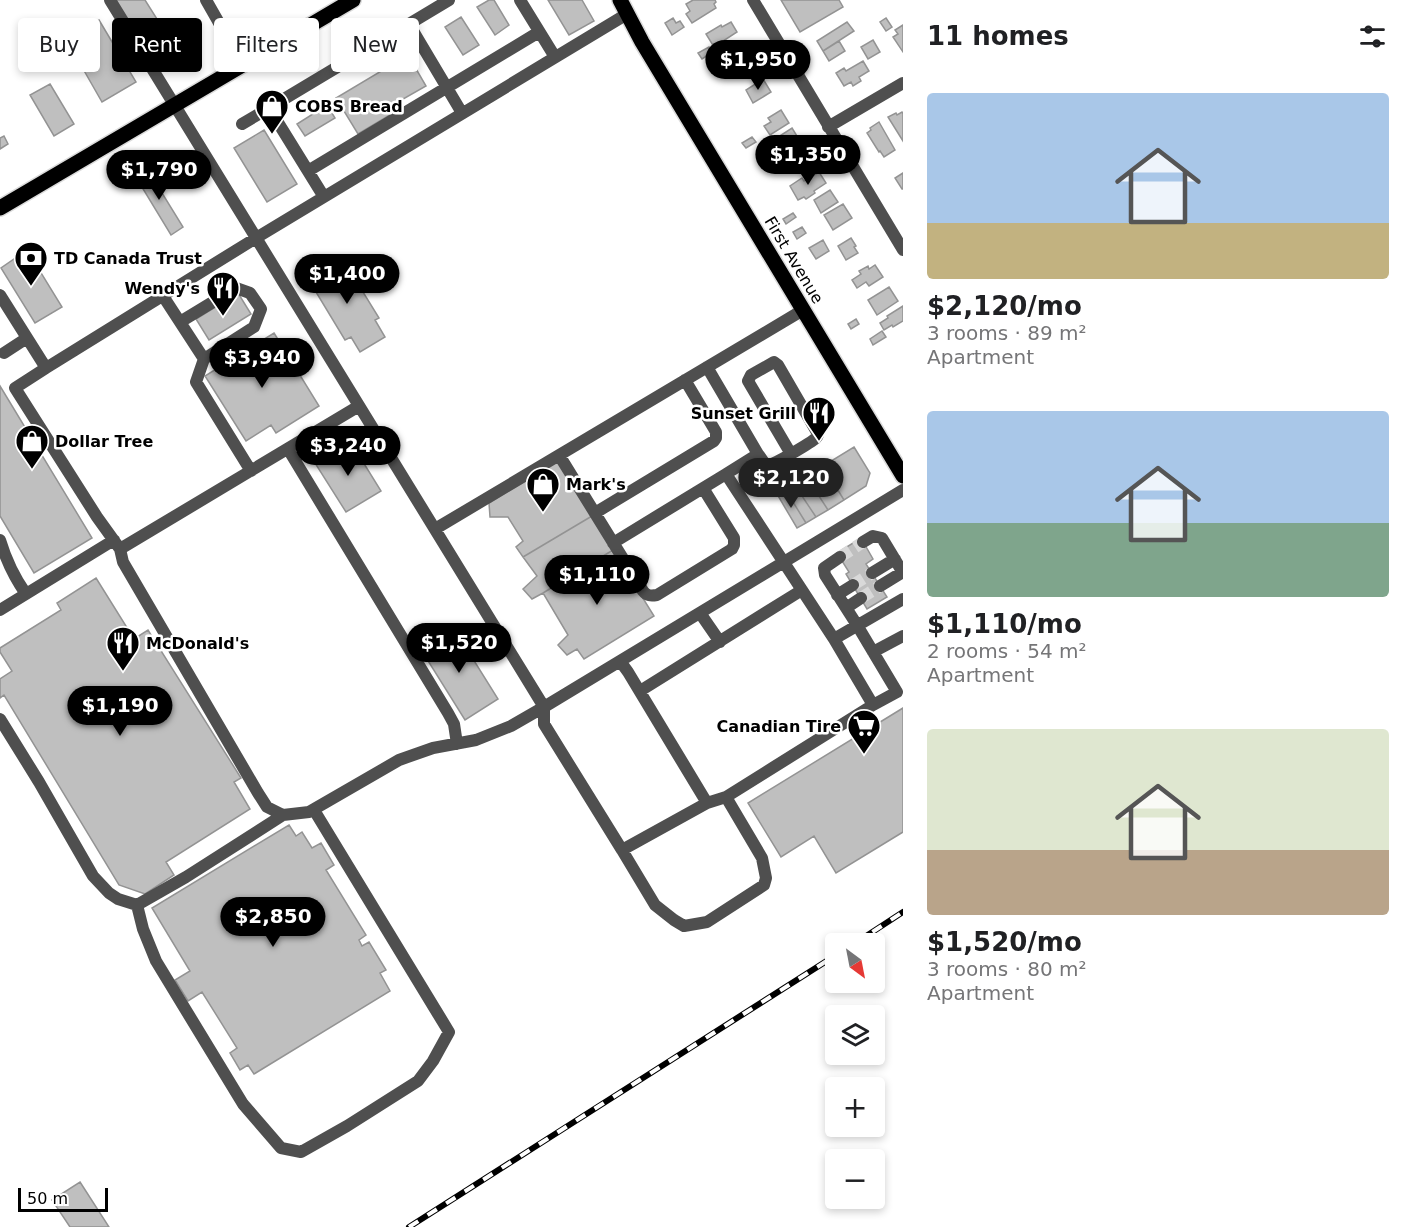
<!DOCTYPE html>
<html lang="en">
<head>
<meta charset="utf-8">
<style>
	body { margin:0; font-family:"DejaVu Sans",sans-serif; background:#f6f6f6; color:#202124; height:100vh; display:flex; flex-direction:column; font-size:22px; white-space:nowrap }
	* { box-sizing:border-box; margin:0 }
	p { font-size:20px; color:#757577 }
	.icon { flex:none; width:33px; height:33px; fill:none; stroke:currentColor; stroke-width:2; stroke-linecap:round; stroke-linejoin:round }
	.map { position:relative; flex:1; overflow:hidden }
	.details { display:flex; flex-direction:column; background:#fff; width:510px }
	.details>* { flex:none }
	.guide { position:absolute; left:18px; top:18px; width:570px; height:54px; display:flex; gap:12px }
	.needle { width:39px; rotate:148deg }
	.tools { position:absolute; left:825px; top:933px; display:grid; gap:12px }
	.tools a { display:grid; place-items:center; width:60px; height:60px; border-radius:6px; background:#fff; box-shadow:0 3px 9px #0003; font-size:30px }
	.scale { position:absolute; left:18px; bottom:15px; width:90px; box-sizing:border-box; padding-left:6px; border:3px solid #000; border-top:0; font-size:16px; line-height:21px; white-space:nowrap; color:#000; -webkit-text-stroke:4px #fff; paint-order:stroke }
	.price { position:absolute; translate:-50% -51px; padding:0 14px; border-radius:21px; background:#000; color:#fff; font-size:20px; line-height:39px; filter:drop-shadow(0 2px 3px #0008) }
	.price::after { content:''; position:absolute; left:50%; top:36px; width:18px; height:14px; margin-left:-9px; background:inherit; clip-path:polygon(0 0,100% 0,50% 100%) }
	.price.active { background:#222; color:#fff }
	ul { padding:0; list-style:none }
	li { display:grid; align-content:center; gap:12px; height:318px; padding:0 24px }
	li span { display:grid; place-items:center; height:186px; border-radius:6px; color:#555 }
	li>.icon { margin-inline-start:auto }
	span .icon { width:108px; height:108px; fill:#fffc; stroke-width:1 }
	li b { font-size:26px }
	h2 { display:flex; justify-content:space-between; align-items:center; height:72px; padding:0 24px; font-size:26px }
	.pill { padding:0 21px; border-radius:6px; background:#fff; box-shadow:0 3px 9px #0003; font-size:21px; line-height:54px }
	.pill.active { background:#000; color:#fff }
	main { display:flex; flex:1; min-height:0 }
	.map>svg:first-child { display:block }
</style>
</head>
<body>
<main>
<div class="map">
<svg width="903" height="1227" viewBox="0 0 903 1227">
	<rect width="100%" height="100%" fill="#fff"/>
	<!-- building -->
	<path fill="#bfbfbf" stroke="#939393" stroke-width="1.5" d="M 116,0 L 145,0 L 157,19 L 133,34 Z
		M 489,0 L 494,0 L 509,25 L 495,35 L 477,7 Z
		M 548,0 L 582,0 L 594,21 L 569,35 Z
		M 693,0 L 715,0 L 716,2 L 714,4 L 716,8 L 692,23 L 686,14 L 690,11 L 686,4 Z
		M 781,0 L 839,0 L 843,7 L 800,32 Z
		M 461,17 L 479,45 L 463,55 L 445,27 Z
		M 673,18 L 676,23 L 680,21 L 684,27 L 672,35 L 665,23 Z
		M 886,18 L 892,27 L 886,31 L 880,22 Z
		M 99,20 L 136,82 L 102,102 L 66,39 Z
		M 731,22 L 737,32 L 714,47 L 706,34 L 721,25 L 722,27 Z
		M 847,22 L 854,31 L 823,51 L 817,41 Z
		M 903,25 L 903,52 L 893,37 L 898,34 L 895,30 Z
		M 873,40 L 880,52 L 868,59 L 861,47 Z
		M 839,41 L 845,51 L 829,61 L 823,51 Z
		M 709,47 L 713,52 L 702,59 L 698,53 Z
		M 747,54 L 753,65 L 735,76 L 730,68 L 735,65 L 732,59 L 739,55 L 741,58 Z
		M 408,55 L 426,86 L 396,103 L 400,109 L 358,134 L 336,98 Z
		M 863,61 L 869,71 L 859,77 L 861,81 L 853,86 L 851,82 L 844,86 L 836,73 L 844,68 L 846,71 Z
		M 763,79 L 771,92 L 753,103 L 746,90 Z
		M 50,84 L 74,124 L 54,136 L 30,95 Z
		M 327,105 L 335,118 L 305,136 L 297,124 Z
		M 781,110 L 789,123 L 770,135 L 764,126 L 771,122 L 768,118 Z
		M 902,112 L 903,114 L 903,141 L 888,117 L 896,113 L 897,115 Z
		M 879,122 L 895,150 L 884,157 L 880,151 L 879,152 L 867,133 L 871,130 L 870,128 Z
		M 792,128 L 800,141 L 780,153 L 772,141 Z
		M 264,130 L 297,184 L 267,202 L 234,148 Z
		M 4,136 L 8,144 L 0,149 L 0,138 Z
		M 752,137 L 756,142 L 746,148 L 742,143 Z
		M 804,146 L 812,158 L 791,171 L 783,159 Z
		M 146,167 L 183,227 L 171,235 L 134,174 Z
		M 819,172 L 826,183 L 814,191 L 815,193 L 806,199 L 804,197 L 798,200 L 790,186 L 802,178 L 804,181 Z
		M 903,173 L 903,189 L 902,189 L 895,178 Z
		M 830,190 L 838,202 L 821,213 L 814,200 Z
		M 843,204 L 852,218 L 833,230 L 824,215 Z
		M 793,213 L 796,217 L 786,224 L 783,219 Z
		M 802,227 L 806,233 L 797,239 L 793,232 Z
		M 851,238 L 856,246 L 854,247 L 858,253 L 846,260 L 838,246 Z
		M 823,240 L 829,251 L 816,259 L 809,248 Z
		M 27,250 L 62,307 L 35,323 L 1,268 Z
		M 333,259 L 342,273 L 344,271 L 348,277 L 352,274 L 379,318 L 375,320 L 385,337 L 360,352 L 351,337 L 345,340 L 316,292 L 318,291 L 308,274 Z
		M 875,265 L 883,277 L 869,286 L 866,282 L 857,288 L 852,280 L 861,274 L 859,271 L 868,266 L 869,269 Z
		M 889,287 L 898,301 L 877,315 L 868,300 Z
		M 238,293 L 251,314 L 209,340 L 196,319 Z
		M 903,306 L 903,321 L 893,327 L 892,325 L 884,330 L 880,323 L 888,318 L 887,316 Z
		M 856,319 L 859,324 L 851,329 L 848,324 Z
		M 882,331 L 886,337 L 873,345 L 870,339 Z
		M 274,333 L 319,406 L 276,433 L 271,425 L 246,441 L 205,376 Z
		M 0,386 L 92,538 L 34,573 L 0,516 Z
		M 350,441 L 381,491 L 346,512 L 315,463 Z
		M 854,447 L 870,473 L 866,486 L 844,500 L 823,466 Z
		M 558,461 L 592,516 L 523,557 L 516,547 L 523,541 L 508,517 L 490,517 L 489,503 Z
		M 823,466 L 844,500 L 828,510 L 806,476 Z
		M 806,476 L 828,510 L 816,517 L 794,484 Z
		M 794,484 L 816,517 L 806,523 L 785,489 Z
		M 785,489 L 806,523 L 797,528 L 777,494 Z
		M 592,516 L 613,550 L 543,593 L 532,599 L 523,589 L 537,576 L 523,557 Z
		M 861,538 L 873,559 L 866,564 L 887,597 L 867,609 L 846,574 L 849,572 L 837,553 Z
		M 613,550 L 654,616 L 584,659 L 577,649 L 567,655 L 558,645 L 568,635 L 543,593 Z
		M 96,578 L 134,639 L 148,630 L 241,778 L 234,782 L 250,809 L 166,862 L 174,875 L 145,894 L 119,885 L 4,695 L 0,698 L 0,679 L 12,671 L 0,652 L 0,648 L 61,610 L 57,603 Z
		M 453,627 L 498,699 L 465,720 L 420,648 Z
		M 903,708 L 903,832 L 836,873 L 814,836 L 781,857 L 748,803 Z
		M 289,825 L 296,836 L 302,832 L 312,848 L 321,843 L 334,865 L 326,870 L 366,935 L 359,940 L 362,946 L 369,942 L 386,970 L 380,973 L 390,991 L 254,1074 L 248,1065 L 240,1070 L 230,1053 L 237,1048 L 202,992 L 188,1001 L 175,980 L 190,971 L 152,908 Z
		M 80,1182 L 109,1227 L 70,1227 L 52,1200 Z"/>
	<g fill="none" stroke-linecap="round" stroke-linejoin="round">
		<!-- minor-tunnel -->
		<path stroke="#d9d9d9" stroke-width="12" stroke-dasharray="12 6" stroke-linecap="butt" d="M 840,557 L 863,542
			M 853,585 L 872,573
			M 861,598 L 880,586"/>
		<!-- major casing -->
		<g stroke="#dbdbdb" stroke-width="18">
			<path id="major" d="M 620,0 L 642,42 L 903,476
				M 0,208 L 353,0"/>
		</g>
		<!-- minor -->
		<path stroke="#4f4f4f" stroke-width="12" d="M 110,0 L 544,707 L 903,490
			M 206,0 L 243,65
			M 520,0 L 555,57
			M 753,0 L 903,250
			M 409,24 L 462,113
			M 242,124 L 269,108
			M 828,127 L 903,83
			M 308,171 L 539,32
			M 324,197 L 269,108 L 449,0
			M 0,295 L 46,368 L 15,388 L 97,517 L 120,549 L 359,406
			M 163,296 L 204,359 L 196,382 L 251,471
			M 180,322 L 236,288 L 250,293 L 261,309 L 254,327 L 204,359
			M 4,353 L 27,338
			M 707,367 L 758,454 L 726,474
			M 46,368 L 256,238 L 627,14
			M 288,449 L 448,713 L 454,724 L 457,744
			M 758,454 C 761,457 764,465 768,465 C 772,466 812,442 816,438 C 817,437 818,435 818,434 L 778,365 L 774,362 L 751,375 L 748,381 L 791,454
			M 559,455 L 643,591 C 647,596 651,596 657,595 L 732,549 L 734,545 L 734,538 L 703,488
			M 595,513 L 714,441 L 716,438 L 716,432 L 685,380
			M 435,529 L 803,310
			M 0,540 C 6,560 14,577 26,594
			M 863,542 L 873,536 L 882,538 L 903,573
			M 613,543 L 726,474 L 834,639 L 903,599
			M 120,549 L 123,562 L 258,793 L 267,807 L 283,815 L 309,812 L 399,760 L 433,748 L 476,740 L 511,726 L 544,707
			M 840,557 L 824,568 L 825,575 L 857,625 L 897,692 L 873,705
			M 872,573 L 895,559
			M 880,586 L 903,572
			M 837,595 L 853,585
			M 846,608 L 861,598
			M 0,610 L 114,540
			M 700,613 L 720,642
			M 873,652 L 903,636
			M 640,691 L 802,590
			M 544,707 L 544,724 L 622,850 L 707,803 L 628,672 L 620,661
			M 0,719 L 39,782 L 93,876 L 109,893 L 118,899 L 137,905 L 186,877 L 283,815
			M 726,797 L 873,705 L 834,639
			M 622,850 L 655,905 L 674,920 L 684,926 L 707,922 L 764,885 L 766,878 L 762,858 L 726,797 L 707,803
			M 137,905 L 143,929 L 156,961 L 243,1104 L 281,1148 L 301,1152 L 347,1126 L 418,1081 L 433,1061 L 449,1032 L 314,810"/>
		<!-- major -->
		<use href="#major" stroke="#000" stroke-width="15"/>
		<!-- rail casing -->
		<g stroke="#000" stroke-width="6">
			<path id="rail" d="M 854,944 L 903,912
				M 409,1227 L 836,955"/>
		</g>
		<!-- rail -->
		<use href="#rail" stroke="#fff" stroke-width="4" stroke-dasharray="11" stroke-linecap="butt"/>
	</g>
	<!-- icons -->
	<defs>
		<g id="shop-pin" transform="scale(1.725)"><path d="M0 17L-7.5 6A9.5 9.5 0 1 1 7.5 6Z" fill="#000" stroke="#fff"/><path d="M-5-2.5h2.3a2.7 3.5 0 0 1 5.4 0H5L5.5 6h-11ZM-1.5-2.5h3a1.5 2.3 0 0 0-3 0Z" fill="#fff"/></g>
		<g id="bank-pin" transform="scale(1.725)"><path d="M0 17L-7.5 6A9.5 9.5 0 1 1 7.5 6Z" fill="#000" stroke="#fff"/><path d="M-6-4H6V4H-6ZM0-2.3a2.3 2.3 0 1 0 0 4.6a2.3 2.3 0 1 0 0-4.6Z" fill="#fff"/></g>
		<g id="restaurant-pin" transform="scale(1.725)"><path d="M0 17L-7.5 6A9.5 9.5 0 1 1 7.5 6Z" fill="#000" stroke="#fff"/><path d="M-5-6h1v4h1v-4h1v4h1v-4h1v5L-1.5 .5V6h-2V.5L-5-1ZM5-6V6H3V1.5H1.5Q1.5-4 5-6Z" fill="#fff"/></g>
		<g id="supermarket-pin" transform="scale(1.725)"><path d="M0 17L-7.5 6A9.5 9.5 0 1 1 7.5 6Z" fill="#000" stroke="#fff"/><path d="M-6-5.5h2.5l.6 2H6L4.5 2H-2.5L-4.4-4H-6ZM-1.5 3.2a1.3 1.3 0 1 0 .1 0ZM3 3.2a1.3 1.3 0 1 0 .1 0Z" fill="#fff"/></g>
	</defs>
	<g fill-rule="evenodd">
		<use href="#shop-pin" x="272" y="106"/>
		<use href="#bank-pin" x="31" y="258"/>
		<use href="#restaurant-pin" x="223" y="288"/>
		<use href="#restaurant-pin" x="819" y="413"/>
		<use href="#shop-pin" x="32" y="441"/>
		<use href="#shop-pin" x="543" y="484"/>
		<use href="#restaurant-pin" x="123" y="643"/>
		<use href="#supermarket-pin" x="864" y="726"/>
	</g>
	<g text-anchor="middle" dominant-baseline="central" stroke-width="5" stroke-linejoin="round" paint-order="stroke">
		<!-- poi labels -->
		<g font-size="16" font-weight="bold" fill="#000" stroke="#fff" text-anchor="start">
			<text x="295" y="106">COBS Bread</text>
			<text x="54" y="258">TD Canada Trust</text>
			<text x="200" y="288" text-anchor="end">Wendy's</text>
			<text x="796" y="413" text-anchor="end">Sunset Grill</text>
			<text x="55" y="441">Dollar Tree</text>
			<text x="566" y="484">Mark's</text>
			<text x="146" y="643">McDonald's</text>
			<text x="841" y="726" text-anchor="end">Canadian Tire</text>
		</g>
		<!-- street labels -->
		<g font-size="16" fill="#000" stroke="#fff">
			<text transform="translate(794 260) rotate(59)">First Avenue</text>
		</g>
	</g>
</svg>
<div class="tools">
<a><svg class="needle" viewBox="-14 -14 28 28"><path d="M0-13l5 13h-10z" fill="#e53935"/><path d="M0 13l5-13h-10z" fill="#757577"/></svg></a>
<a><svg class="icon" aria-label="layers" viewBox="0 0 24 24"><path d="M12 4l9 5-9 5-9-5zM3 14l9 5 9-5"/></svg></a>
<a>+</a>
<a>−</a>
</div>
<div class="scale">50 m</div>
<b class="price" style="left:758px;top:91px">$1,950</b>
<b class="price" style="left:808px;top:186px">$1,350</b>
<b class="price" style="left:159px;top:201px">$1,790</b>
<b class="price" style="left:347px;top:305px">$1,400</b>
<b class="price" style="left:262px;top:389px">$3,940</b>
<b class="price" style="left:348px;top:477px">$3,240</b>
<b class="price active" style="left:791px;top:509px">$2,120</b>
<b class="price" style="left:597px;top:606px">$1,110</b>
<b class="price" style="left:459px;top:674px">$1,520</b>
<b class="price" style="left:120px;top:737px">$1,190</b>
<b class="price" style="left:273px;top:948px">$2,850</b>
<div class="guide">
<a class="pill">Buy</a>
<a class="pill active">Rent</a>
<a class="pill">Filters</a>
<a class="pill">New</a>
</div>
</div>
<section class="details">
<h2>11 homes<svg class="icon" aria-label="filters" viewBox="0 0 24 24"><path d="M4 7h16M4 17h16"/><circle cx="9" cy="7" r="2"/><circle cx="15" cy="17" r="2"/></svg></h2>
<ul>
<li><span style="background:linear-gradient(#a9c7e8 70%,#c2b280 0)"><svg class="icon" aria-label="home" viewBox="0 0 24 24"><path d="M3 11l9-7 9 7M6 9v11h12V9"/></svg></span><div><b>$2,120/mo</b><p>3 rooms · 89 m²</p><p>Apartment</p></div></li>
<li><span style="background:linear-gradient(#a9c7e8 60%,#7fa58c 0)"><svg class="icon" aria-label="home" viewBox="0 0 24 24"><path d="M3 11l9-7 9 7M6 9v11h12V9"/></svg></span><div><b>$1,110/mo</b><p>2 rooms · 54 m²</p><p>Apartment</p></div></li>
<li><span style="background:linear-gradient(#dfe7d0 65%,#b9a48a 0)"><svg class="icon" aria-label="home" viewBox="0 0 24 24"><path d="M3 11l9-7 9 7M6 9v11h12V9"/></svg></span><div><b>$1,520/mo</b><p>3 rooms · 80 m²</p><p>Apartment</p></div></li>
</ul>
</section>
</main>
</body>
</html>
